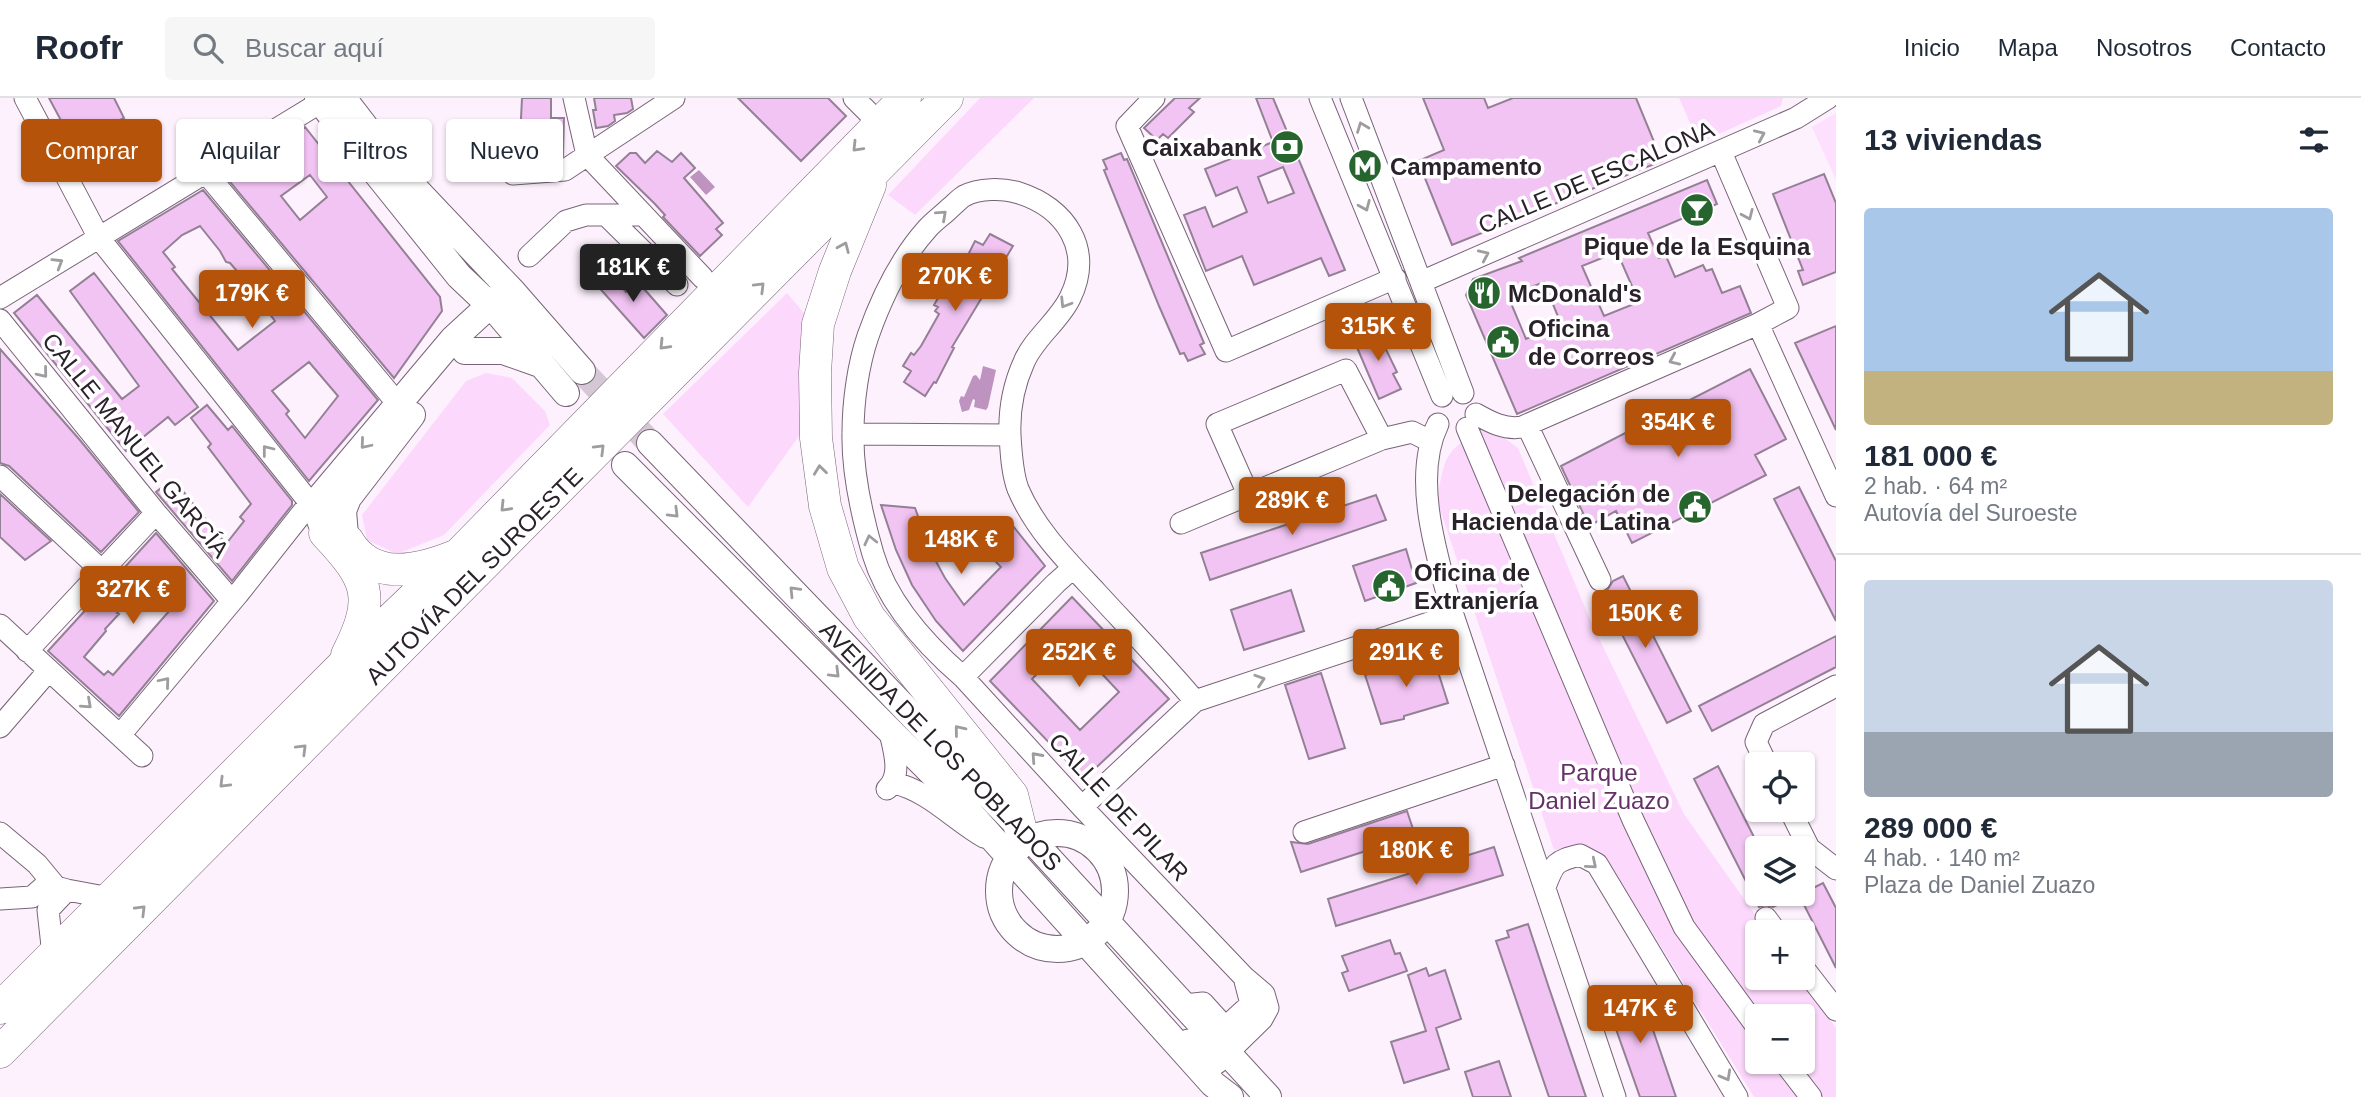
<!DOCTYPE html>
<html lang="es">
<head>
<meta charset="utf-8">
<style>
	body { margin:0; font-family:Arial,sans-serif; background:#f6f6f7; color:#1f2937; height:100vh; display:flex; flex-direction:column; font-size:26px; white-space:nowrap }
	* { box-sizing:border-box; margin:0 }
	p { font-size:23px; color:#747a83 }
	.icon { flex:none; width:38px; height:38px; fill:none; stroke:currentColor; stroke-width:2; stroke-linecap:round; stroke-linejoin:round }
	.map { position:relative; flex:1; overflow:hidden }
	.panel { display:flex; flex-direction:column; background:#fff; width:525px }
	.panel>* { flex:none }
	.banner { position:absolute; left:21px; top:21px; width:665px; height:63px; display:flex; gap:14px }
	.fabs { position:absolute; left:1745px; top:654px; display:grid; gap:14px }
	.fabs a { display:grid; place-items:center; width:70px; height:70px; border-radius:7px; background:#fff; box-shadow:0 2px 5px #0004; font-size:35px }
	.price { position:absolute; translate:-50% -60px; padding:0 16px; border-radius:7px; background:#b45309; color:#fff; font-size:23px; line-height:46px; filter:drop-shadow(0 2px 4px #0008) }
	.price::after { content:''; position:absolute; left:50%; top:42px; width:21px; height:16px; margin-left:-10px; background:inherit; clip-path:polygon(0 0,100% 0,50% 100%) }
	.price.active { background:#222; color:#fff }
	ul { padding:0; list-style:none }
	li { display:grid; align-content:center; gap:14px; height:371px; padding:0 28px }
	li+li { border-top:2px solid #e0e1e3 }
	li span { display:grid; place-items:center; height:217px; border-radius:7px; color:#555 }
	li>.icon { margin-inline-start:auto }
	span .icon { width:126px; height:126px; fill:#fffc; stroke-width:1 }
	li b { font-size:30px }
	h2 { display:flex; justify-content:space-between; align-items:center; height:84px; padding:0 28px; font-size:30px }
	.pill { padding:0 24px; border-radius:7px; background:#fff; box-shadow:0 2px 5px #0004; font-size:24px; line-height:63px }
	.pill.active { background:#b45309; color:#fff }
	header { display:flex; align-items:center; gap:42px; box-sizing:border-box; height:98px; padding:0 35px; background:#fff; border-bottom:2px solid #e0e1e3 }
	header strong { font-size:33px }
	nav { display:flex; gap:38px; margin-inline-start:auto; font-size:24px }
	.search { width:490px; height:63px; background:#f6f6f7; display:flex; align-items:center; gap:18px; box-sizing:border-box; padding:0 24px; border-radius:7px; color:#747a83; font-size:26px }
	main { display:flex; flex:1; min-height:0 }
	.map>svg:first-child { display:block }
</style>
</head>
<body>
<header>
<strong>Roofr</strong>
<div class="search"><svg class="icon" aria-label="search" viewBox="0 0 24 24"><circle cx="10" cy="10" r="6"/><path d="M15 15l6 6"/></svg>Buscar aquí</div>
<nav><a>Inicio</a><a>Mapa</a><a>Nosotros</a><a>Contacto</a></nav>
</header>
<main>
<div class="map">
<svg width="1836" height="999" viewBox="0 0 1836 999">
	<rect width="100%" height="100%" fill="#fef1fe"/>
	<!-- built -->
	<path fill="#fce0fd" d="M 1836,15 L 1836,82 L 1812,29 Z"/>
	<!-- green -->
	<path fill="#fcd9fc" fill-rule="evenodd" d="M 980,0 L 1034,0 L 915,117 L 888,97 Z
		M 1679,0 L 1783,0 L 1781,8 L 1699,45 Z
		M 787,195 L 815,228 L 802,334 L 748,409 L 663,316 Z
		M 486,275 L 512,280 L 545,313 L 550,327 L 444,437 L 397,456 L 367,442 L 362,417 L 466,283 Z
		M 1484,331 L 1503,339 L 1518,350 L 1592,526 L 1684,716 L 1768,835 L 1757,835 L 1757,880 L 1800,880 L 1836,930 L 1836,999 L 1754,999 L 1608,763 L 1581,749 L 1554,752 L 1437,402 C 1445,359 1444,352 1484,331 ZM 1757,919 L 1802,919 L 1802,964 L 1757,964 Z"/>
	<!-- water -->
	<path fill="#bf93c0" d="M 699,72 L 715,89 L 706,97 L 690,79 Z
		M 983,268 L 996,272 L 988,309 L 986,312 L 974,309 L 975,302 L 973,301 L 969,312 L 962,314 L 959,303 L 961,298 L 964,299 L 973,278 L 976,277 L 980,282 Z"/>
	<!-- building -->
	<path fill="#f2c4f3" stroke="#948095" stroke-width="2" fill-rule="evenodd" d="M 49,0 L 114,0 L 124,20 L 73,45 Z
		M 522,0 L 551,0 L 551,20 L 564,20 L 563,58 L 519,61 Z
		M 594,0 L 631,0 L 633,11 L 627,15 L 614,17 L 615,23 L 608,28 L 596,30 L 593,12 L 596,12 Z
		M 738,0 L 828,0 L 846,18 L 801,63 Z
		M 1175,0 L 1200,0 L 1189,10 L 1194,14 L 1168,40 L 1163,36 L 1157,42 L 1144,30 Z
		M 1256,0 L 1273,0 L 1345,172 L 1329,178 L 1321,160 L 1254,187 L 1242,158 L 1206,173 L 1184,117 L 1205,109 L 1213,129 L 1247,114 L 1237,89 L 1216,98 L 1205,71 L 1273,44 ZM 1283,69 L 1294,95 L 1268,105 L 1258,79 Z
		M 1423,0 L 1484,0 L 1488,10 L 1513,0 L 1636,0 L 1662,63 L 1452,147 L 1418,63 L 1444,52 Z
		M 305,29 L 440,199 L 442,213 L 394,280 L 225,78 ZM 310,77 L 327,99 L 300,122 L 281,98 Z
		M 657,53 L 672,64 L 681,55 L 695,70 L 684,80 L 723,125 L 716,131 L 722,137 L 700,158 L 663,119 L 665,117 L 654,105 L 616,68 L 630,55 L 636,55 L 645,65 Z
		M 1121,55 L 1124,62 L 1127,61 L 1204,245 L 1200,247 L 1205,256 L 1188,263 L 1184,255 L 1180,256 L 1159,208 L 1104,72 L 1107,71 L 1103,62 Z
		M 1824,76 L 1836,105 L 1836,174 L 1803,187 L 1798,173 L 1803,172 L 1773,96 Z
		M 1707,82 L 1717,106 L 1648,135 L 1659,160 L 1666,158 L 1675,179 L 1703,167 L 1706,173 L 1712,171 L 1722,195 L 1740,188 L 1751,215 L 1517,316 L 1466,197 L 1473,181 L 1522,163 L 1519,160 ZM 1617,154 L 1639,204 L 1604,218 L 1582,168 ZM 1544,184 L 1561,226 L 1526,241 L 1508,198 Z
		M 203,92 L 378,302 L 309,383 L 118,143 ZM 200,128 L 220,153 L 226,164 L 230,165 L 243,180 L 244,179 L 271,213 L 269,215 L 275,223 L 238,252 L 172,171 L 175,169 L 163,154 L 182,137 ZM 309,264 L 338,298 L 305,340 L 286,316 L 289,313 L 272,293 Z
		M 990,136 L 1013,148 L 952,249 L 954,250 L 936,285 L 934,284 L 925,298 L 904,284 L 911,273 L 903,268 L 911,255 L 914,257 L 921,248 L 939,216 L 935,213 L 938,209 L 934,207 L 942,193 L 950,198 L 971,159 L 968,157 L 975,143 L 983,147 Z
		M 606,172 L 626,194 L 638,184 L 667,217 L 644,240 L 595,185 Z
		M 94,175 L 198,309 L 175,327 L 168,319 L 126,353 L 14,215 L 37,197 L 122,301 L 139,288 L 70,193 Z
		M 1836,228 L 1836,332 L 1795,245 Z
		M 1376,231 L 1397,274 L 1393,276 L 1401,291 L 1379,301 L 1353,240 Z
		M 0,251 L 79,341 L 139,414 L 101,454 L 9,368 L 0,365 Z
		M 1750,271 L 1786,341 L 1755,357 L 1766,377 L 1632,445 L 1616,413 L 1589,428 L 1561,368 Z
		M 207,307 L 228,332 L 232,328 L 292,403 L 292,407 L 232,483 L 156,394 L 173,381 L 226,446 L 244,423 L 240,419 L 251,406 L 208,349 L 211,346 L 191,320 Z
		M 1799,389 L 1836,463 L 1836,523 L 1774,401 Z
		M 0,396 L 51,443 L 25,462 L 0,439 Z
		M 1376,397 L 1386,422 L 1210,482 L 1201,455 Z
		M 881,407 L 915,410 L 932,456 L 945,480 L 964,507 L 1001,469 L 995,463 L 997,461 L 985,442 L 1013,428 L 1045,468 L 963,553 L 936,523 L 912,487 L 896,452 Z
		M 156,435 L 214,503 L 119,618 L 48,553 ZM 155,473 L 178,503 L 113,577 L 108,573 L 104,577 L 84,559 L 106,533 L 105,531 L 119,516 L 117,515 Z
		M 1406,451 L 1416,485 L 1365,503 L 1353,468 Z
		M 1623,478 L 1691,613 L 1667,625 L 1601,495 L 1606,494 L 1613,483 Z
		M 1291,492 L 1304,533 L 1244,552 L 1231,512 Z
		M 1072,499 L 1169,601 L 1084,681 L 990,583 ZM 1070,542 L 1119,594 L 1080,632 L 1032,581 Z
		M 1836,538 L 1836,569 L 1712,633 L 1699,608 Z
		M 1432,555 L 1448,605 L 1404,618 L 1404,621 L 1381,626 L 1365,577 Z
		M 1321,575 L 1345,650 L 1309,661 L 1285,587 Z
		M 1718,668 L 1757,745 L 1757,796 L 1800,796 L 1773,809 L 1765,807 L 1759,809 L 1694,681 Z
		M 1407,713 L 1415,737 L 1301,774 L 1291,744 L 1308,746 Z
		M 1494,749 L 1503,777 L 1336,828 L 1328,801 Z
		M 1823,785 L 1836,810 L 1836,870 L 1799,797 Z
		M 1528,826 L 1548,887 L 1586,999 L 1549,999 L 1512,890 L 1496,843 L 1509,839 L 1507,833 Z
		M 1390,842 L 1395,856 L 1400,855 L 1407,873 L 1349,893 L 1342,875 L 1348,873 L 1342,858 Z
		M 1426,870 L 1429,878 L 1445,872 L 1461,921 L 1436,930 L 1449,971 L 1404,985 L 1391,944 L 1426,933 L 1408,877 Z
		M 1624,893 L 1626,899 L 1640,894 L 1676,999 L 1640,999 L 1605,900 Z
		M 1499,963 L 1511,999 L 1473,999 L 1465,974 Z"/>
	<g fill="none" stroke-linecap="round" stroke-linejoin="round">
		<!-- major-tunnel -->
		<path stroke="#d4c8d4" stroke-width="26" stroke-dasharray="26 13" stroke-linecap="butt" d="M 582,273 L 650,345"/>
		<!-- minor casing -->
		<g stroke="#776477" stroke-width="23">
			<path id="minor" d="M 25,0 L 99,140 L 310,405 L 325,419
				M 574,0 L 587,57 L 703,180
				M 854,0 L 868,14
				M 1154,0 L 1127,28 L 1226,253 L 1395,180
				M 1320,0 L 1442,298
				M 1351,0 L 1463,295
				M 206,75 L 398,306
				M 513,76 L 565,72 L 674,0
				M 606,117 L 677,187
				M 529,158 L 566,123 L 586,117 L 641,117
				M 1421,184 L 1796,20 L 1828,0
				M 0,200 L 321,4
				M 0,222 L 156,415 L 232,503
				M 1758,226 L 1836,398
				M 1476,316 C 1490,324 1505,332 1522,329 L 1758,226 L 1788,210 L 1721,54
				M 1438,326 C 1411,381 1438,461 1453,517 L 1615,999
				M 1527,327 L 1600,482
				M 1467,330 L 1633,722 L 1684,829 L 1757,929
				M 853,336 L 1010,337
				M 0,378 L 102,473
				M 1248,396 L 1217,326 L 1346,272 L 1382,341
				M 1181,425 L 1382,341 L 1412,334 L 1430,343
				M 0,527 L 142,658
				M 27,553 L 156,415
				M 963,579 L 1056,485 L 1073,470
				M 0,629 L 49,572
				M 121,636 L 238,496 L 310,405
				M 1767,667 L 1756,644 L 1764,626 L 1836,588
				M 894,685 C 929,693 954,722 984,739
				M 887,691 C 904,676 892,648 889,629
				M 1082,709 L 1195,603 L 1453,517
				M 1790,712 L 1809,750 L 1836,771
				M 1304,734 L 1504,667
				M 0,735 L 37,766 L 56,789 L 67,792
				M 1545,789 C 1554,765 1555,763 1580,757 L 1597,766 L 1737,999
				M 0,801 L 32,799 L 47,786 L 46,777
				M 1766,820 L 1777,835
				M 53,857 L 48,812 L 67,792 L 110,800
				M 1802,868 L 1836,912
				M 1184,907 L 1203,905 L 1222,926 L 1227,928 L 1251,906 L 1244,879
				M 1188,942 L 1203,958 L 1217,965 L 1262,921 L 1268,910 L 1264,896 L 1244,879 L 1082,709 L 963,579 C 926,547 887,504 873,456 C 862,418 852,375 853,335 C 853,304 858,267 868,238 C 881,201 901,160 927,131 C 934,123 943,117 950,110 C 954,107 959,101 964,98 C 979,90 1003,90 1019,95 C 1066,110 1094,152 1070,200 C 1059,223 1034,240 1024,264 C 1014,286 1009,313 1010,337 C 1011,354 1012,375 1018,391 C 1035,431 1067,463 1096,494 C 1129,530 1163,565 1195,603
				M 1784,964 L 1811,999"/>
		</g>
		<!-- major casing -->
		<g stroke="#776477" stroke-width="28">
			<path id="major" d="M 318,0 L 345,36 L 459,178 L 497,214 L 566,295
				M 343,0 L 403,78 L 513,194 L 582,273
				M 465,253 L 503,253 L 540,266
				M 650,345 L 1030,740 L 1268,999
				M 625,367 L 951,694 L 1213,986 L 1230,999
				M 325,435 L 316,412 L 321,398 L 453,241 L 503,195
				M 345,437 L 343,413 L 348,400 L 412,317
				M999 793a58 58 0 1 1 116 0a58 58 0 1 1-116 0Z"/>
		</g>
		<!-- highway casing -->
		<g stroke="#776477" stroke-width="33">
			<path id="highway" d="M 870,87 L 835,173 L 818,226 L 815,275 L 816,340 L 825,408 L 843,470 L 869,519 L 1012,697 L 1020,729
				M 325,435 C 368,481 377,498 347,557
				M 348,443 C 372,484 418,473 455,458
				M 0,910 L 342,568 L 459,456 L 905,0
				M 0,954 L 947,0"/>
		</g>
		<!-- minor -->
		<use href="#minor" stroke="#fff" stroke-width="21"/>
		<!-- major -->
		<use href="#major" stroke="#fff" stroke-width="26"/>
		<!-- highway -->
		<use href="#highway" stroke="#fff" stroke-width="32"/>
	</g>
	<!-- one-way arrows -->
	<defs><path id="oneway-chevron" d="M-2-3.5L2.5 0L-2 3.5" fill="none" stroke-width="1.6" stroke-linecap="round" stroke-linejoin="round" transform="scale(1.75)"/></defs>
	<g stroke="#9f9c9f">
		<use href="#oneway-chevron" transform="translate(1362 29) rotate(-111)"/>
		<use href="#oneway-chevron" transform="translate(1760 37) rotate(-24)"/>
		<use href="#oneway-chevron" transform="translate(857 49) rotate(134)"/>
		<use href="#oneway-chevron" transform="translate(1365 108) rotate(67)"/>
		<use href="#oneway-chevron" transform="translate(942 117) rotate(-42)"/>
		<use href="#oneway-chevron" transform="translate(1748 117) rotate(66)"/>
		<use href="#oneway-chevron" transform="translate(844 149) rotate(-67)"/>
		<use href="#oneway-chevron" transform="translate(1484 157) rotate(-24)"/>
		<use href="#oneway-chevron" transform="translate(58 165) rotate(-31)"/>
		<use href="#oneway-chevron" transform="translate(760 189) rotate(-45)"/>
		<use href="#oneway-chevron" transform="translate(1065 205) rotate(122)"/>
		<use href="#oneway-chevron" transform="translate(664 247) rotate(134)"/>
		<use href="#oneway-chevron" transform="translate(1674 262) rotate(156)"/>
		<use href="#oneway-chevron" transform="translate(43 275) rotate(51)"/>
		<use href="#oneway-chevron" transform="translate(365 346) rotate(130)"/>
		<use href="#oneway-chevron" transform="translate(600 351) rotate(-45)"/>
		<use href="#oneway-chevron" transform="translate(267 352) rotate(-128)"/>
		<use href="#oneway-chevron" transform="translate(820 372) rotate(-97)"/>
		<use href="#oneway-chevron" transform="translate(505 409) rotate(134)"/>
		<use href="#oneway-chevron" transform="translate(674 415) rotate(45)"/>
		<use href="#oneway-chevron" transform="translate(870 442) rotate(-103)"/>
		<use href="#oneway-chevron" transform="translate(794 493) rotate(-134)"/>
		<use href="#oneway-chevron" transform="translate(835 575) rotate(45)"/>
		<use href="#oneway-chevron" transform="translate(1260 582) rotate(-18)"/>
		<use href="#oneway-chevron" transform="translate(165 584) rotate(-50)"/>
		<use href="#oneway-chevron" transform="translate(87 606) rotate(42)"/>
		<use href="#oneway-chevron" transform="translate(959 632) rotate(-129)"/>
		<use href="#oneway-chevron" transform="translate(302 651) rotate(-45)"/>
		<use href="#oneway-chevron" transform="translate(1036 659) rotate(-132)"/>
		<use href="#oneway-chevron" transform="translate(224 685) rotate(135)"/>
		<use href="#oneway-chevron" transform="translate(1592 766) rotate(40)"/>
		<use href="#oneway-chevron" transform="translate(141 812) rotate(-45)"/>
		<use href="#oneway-chevron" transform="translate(1726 978) rotate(61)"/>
	</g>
	<!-- icons -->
	<defs>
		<g id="bank-disc" transform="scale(1.75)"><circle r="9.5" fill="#27652e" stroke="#fff"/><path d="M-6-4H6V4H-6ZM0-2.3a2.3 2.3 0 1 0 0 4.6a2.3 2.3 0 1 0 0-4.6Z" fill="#fff"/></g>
		<g id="metro-disc" transform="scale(1.75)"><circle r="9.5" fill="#27652e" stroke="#fff"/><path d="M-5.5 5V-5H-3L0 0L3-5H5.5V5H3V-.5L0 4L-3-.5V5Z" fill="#fff"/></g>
		<g id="bar-disc" transform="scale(1.75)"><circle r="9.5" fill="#27652e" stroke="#fff"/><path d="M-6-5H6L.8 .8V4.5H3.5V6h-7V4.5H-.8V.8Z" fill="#fff"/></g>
		<g id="restaurant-disc" transform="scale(1.75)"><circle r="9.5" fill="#27652e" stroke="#fff"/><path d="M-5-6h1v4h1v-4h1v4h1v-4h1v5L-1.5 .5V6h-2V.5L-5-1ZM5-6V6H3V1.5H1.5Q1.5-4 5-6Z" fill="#fff"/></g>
		<g id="civic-disc" transform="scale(1.75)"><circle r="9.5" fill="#27652e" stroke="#fff"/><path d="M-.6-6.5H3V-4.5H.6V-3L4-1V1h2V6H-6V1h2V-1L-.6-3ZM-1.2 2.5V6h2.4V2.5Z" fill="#fff"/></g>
	</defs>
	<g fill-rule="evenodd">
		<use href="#bank-disc" x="1287" y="49"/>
		<use href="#metro-disc" x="1365" y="68"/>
		<use href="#bar-disc" x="1697" y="112"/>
		<use href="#restaurant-disc" x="1484" y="195"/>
		<use href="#civic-disc" x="1503" y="244"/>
		<use href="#civic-disc" x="1695" y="409"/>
		<use href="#civic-disc" x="1389" y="488"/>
	</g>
	<g text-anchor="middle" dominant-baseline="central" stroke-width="7" stroke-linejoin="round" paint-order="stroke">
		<!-- poi labels -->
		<g font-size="24" font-weight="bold" fill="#2a222a" stroke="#fff" text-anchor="start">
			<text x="1262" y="49" text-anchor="end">Caixabank</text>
			<text x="1390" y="68">Campamento</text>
			<text x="1697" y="148" text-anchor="middle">Pique de la Esquina</text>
			<text x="1508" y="195">McDonald's</text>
			<text x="1528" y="230">Oficina<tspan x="1528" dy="28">de Correos</tspan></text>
			<text x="1670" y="395" text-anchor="end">Delegación de<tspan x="1670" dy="28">Hacienda de Latina</tspan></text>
			<text x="1414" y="474">Oficina de<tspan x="1414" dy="28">Extranjería</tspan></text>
		</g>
		<!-- street labels -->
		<g font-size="24" fill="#2a222a" stroke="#fff">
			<text transform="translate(1596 79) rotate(-23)">CALLE DE ESCALONA</text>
			<text transform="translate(136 347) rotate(51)">CALLE MANUEL GARCÍA</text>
			<text transform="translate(474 478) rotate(-45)">AUTOVÍA DEL SUROESTE</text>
			<text transform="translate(941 648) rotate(46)">AVENIDA DE LOS POBLADOS</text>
			<text transform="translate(1119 709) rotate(47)">CALLE DE PILAR</text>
		</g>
		<!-- park labels -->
		<g font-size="24" fill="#652f68" stroke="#fff">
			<text x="1599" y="674">Parque<tspan x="1599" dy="28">Daniel Zuazo</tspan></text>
		</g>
	</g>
</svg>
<div class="fabs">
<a><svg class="icon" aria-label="locate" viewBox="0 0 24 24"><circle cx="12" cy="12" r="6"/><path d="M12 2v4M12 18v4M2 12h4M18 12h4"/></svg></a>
<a><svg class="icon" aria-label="layers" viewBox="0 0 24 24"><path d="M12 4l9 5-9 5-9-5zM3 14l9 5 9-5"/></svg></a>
<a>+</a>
<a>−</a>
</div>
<b class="price active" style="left:633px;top:206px">181K €</b>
<b class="price" style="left:955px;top:215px">270K €</b>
<b class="price" style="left:252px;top:232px">179K €</b>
<b class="price" style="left:1378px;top:265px">315K €</b>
<b class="price" style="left:1678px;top:361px">354K €</b>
<b class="price" style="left:1292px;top:439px">289K €</b>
<b class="price" style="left:961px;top:478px">148K €</b>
<b class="price" style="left:133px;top:528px">327K €</b>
<b class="price" style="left:1645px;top:552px">150K €</b>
<b class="price" style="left:1079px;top:591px">252K €</b>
<b class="price" style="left:1406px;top:591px">291K €</b>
<b class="price" style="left:1416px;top:789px">180K €</b>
<b class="price" style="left:1640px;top:947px">147K €</b>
<div class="banner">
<a class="pill active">Comprar</a>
<a class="pill">Alquilar</a>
<a class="pill">Filtros</a>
<a class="pill">Nuevo</a>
</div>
</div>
<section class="panel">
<h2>13 viviendas<svg class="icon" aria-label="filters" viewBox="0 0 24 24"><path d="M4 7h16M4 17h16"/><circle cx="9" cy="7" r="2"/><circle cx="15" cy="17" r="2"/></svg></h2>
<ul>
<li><span style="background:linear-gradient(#a9c7e8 75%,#c2b280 0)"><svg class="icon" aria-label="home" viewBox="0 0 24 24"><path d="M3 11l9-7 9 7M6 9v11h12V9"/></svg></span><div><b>181 000 €</b><p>2 hab. · 64 m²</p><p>Autovía del Suroeste</p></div></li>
<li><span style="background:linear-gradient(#c9d6e8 70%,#9aa5b1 0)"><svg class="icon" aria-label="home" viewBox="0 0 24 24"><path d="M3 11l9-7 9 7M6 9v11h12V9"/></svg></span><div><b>289 000 €</b><p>4 hab. · 140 m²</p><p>Plaza de Daniel Zuazo</p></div></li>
</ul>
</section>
</main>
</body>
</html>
